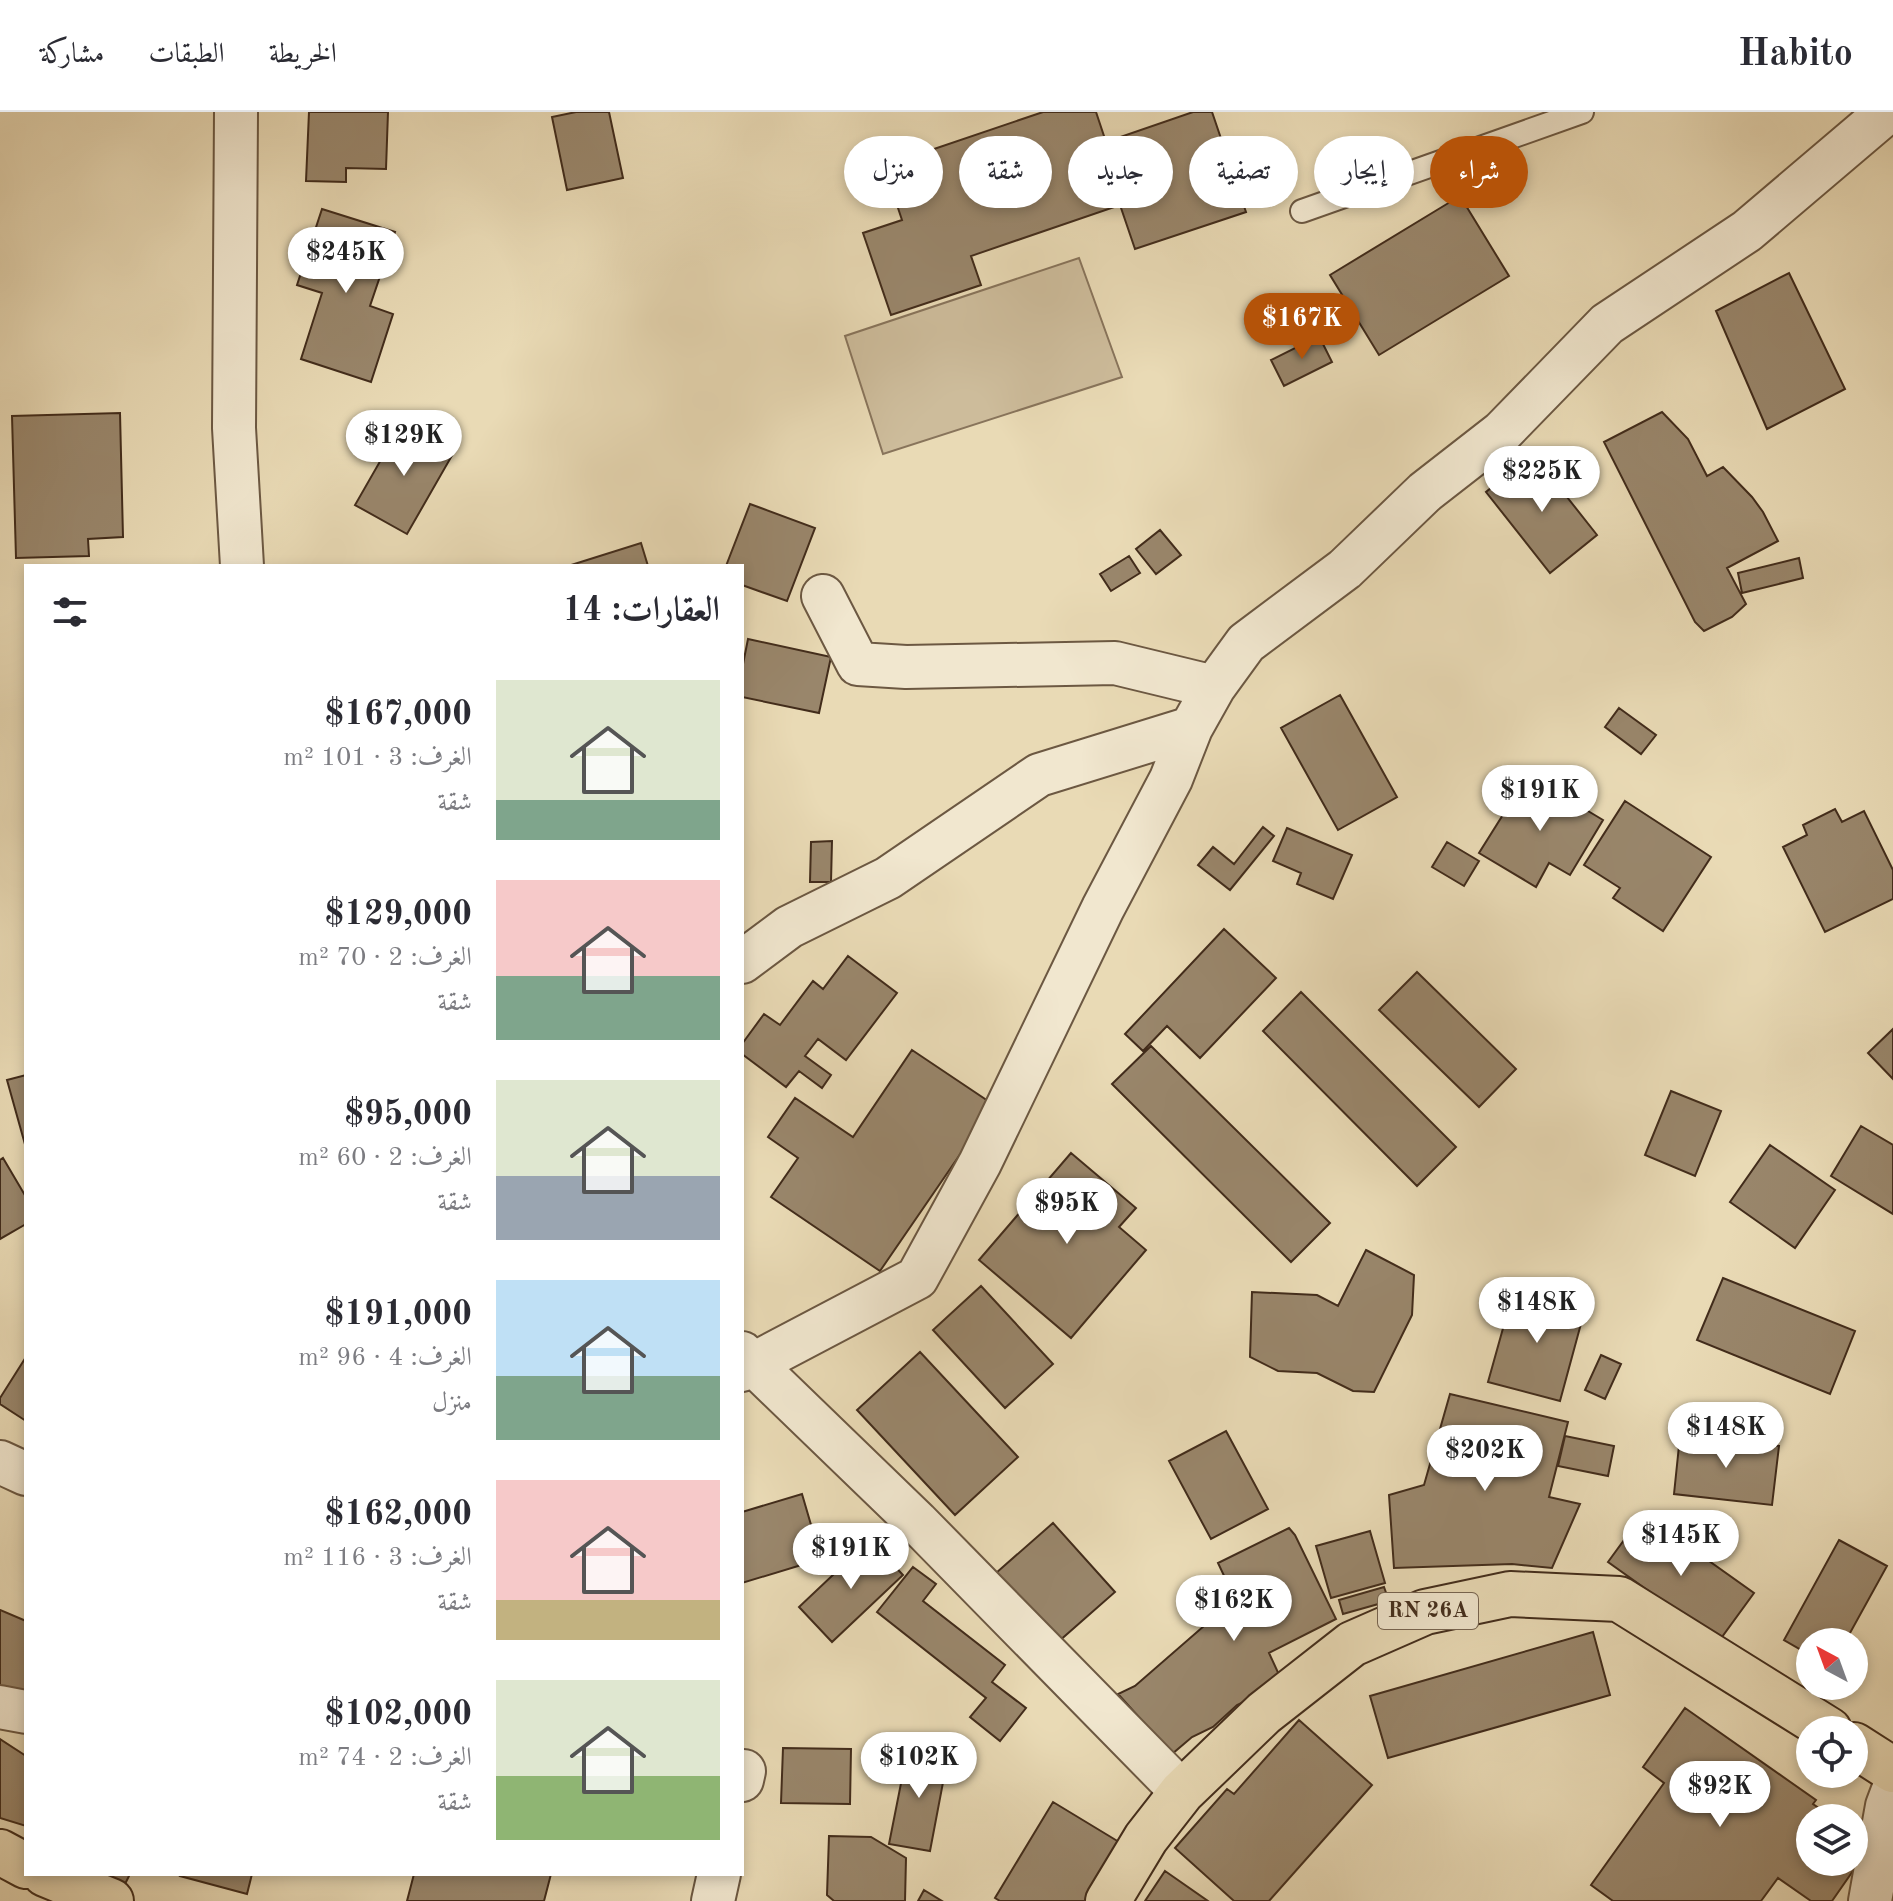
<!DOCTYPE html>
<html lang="ar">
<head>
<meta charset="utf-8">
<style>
	body { margin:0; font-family:"Old Standard TT",Amiri,serif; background:#f7f7f7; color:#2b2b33; direction:rtl; height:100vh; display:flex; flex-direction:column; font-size:30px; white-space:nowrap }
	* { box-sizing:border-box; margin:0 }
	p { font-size:26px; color:#7c7c81 }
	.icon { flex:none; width:44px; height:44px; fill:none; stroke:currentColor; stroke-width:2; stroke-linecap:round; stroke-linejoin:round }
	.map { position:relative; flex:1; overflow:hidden; direction:ltr }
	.details { position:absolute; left:24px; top:452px; width:720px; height:1312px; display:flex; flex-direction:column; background:#fff; border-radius:0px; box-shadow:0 4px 12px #0003; direction:rtl }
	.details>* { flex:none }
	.banner { position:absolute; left:768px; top:24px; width:760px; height:72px; direction:rtl; display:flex; gap:16px }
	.needle { width:52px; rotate:319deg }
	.tools { position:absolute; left:1796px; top:1516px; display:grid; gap:16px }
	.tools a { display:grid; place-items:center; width:72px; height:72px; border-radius:50%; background:#fff; box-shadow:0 4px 12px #0003; font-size:40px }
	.price { position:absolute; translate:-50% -68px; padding:0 18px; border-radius:28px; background:#fff; color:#222; font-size:26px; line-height:52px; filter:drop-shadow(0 2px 4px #0008) }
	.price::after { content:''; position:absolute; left:50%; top:48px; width:24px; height:18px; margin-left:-12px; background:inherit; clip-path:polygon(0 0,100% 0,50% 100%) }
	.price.selected { background:#b45309; color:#fff }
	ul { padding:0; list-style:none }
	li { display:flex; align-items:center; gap:24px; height:200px; padding:0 24px }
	li span { display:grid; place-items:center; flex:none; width:224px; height:160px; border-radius:0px; color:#555 }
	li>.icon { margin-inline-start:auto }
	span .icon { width:96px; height:96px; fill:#fffc; stroke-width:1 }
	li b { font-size:34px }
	h2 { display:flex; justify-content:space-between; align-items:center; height:96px; padding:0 24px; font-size:34px }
	.chip { padding:0 28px; border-radius:36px; background:#fff; box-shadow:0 4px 12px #0003; font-size:28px; line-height:72px }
	.chip.selected { background:#b45309; color:#fff }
	header { display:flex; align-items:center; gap:48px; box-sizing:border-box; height:112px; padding:0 40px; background:#fff; border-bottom:2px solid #e1e1e2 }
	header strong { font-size:38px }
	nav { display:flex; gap:44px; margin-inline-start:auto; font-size:28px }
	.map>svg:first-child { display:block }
</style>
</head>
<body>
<header>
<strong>Habito</strong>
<nav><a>الخريطة</a><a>الطبقات</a><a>مشاركة</a></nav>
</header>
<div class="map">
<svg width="1893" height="1789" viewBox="0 0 1893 1789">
	<rect width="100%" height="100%" fill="#e9dab5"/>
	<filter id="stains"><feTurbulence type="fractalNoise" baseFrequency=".0025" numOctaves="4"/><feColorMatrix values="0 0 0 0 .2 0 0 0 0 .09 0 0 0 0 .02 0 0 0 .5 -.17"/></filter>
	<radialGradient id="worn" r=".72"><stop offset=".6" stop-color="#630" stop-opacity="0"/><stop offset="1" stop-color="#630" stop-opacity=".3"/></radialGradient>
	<!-- green -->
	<path fill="#cdbc9b" stroke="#88745b" stroke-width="2" d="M 1079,146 L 1122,265 L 883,342 L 845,224 Z"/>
	<!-- building -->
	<path fill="#99866b" stroke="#422c1b" stroke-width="2" d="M 309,0 L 388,0 L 386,57 L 346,56 L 346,70 L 306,69 Z
		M 576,0 L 609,0 L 623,66 L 567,78 L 552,5 Z
		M 1043,0 L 1096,0 L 1106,30 L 1193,0 L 1212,0 L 1246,100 L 1135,137 L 1120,93 L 971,144 L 981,173 L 891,203 L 863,121 L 902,108 L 884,54 Z
		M 1460,84 L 1509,164 L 1379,243 L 1330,163 Z
		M 322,97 L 395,120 L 370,194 L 393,202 L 371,270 L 301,247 L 322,181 L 297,173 Z
		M 1789,161 L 1845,277 L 1767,317 L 1716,199 Z
		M 1319,224 L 1332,250 L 1284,274 L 1271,248 Z
		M 1662,300 L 1688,327 L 1707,364 L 1723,355 L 1752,385 L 1763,400 L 1778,429 L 1727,456 L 1746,492 L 1732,505 L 1704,519 L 1695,510 L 1604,330 Z
		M 120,301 L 123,425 L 88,427 L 89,444 L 16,446 L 12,304 Z
		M 402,311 L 454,340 L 407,422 L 355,393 Z
		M 1533,342 L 1597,423 L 1550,461 L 1486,380 Z
		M 750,392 L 815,416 L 787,489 L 742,473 L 742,454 L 726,454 Z
		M 1160,418 L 1181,443 L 1156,462 L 1136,437 Z
		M 641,431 L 648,454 L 568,454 Z
		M 1129,444 L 1140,461 L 1111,479 L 1100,462 Z
		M 1799,446 L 1803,466 L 1742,481 L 1738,461 Z
		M 748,527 L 831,545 L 819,601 L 742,585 L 742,557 Z
		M 1340,583 L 1397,685 L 1338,718 L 1281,616 Z
		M 1619,596 L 1656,623 L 1641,642 L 1605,615 Z
		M 1528,663 L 1603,708 L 1570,763 L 1549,751 L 1536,775 L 1479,741 Z
		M 1625,689 L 1711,745 L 1663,819 L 1613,786 L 1620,776 L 1584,753 Z
		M 1835,697 L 1842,710 L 1864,699 L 1893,758 L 1893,787 L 1825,820 L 1783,735 L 1807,723 L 1803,713 Z
		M 1263,715 L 1274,724 L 1230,778 L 1198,753 L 1213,735 L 1234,752 Z
		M 1287,716 L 1352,743 L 1333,787 L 1297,772 L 1301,761 L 1273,749 Z
		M 832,729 L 831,770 L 810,770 L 811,730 Z
		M 1447,730 L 1479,749 L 1464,774 L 1432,755 Z
		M 1224,817 L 1276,866 L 1200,946 L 1167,914 L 1143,939 L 1125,922 Z
		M 848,844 L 897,881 L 846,948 L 818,927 L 805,944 L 831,963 L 822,976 L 799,959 L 786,975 L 742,942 L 742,932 L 764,902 L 780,913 L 813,869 L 823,877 Z
		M 1417,860 L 1516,957 L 1479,995 L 1379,898 Z
		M 1301,880 L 1456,1035 L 1417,1074 L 1263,919 Z
		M 1893,917 L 1893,967 L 1868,941 Z
		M 1151,934 L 1330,1111 L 1291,1150 L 1112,972 Z
		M 912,938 L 994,993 L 880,1159 L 771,1085 L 798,1046 L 768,1025 L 795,986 L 853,1025 Z
		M 26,963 L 26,1036 L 7,968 Z
		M 1671,979 L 1721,999 L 1695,1064 L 1645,1043 Z
		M 1861,1014 L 1893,1033 L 1893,1102 L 1831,1064 Z
		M 1770,1033 L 1835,1078 L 1795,1136 L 1730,1090 Z
		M 1071,1041 L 1136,1096 L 1119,1115 L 1146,1138 L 1071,1226 L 979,1148 Z
		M 3,1046 L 26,1085 L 26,1112 L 0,1127 L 0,1048 Z
		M 1366,1138 L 1414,1163 L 1412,1203 L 1374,1280 L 1353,1279 L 1317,1261 L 1278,1259 L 1250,1245 L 1252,1180 L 1317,1183 L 1338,1194 Z
		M 1723,1166 L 1855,1219 L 1830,1282 L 1697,1228 Z
		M 981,1174 L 1053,1252 L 1005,1296 L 933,1218 Z
		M 1514,1177 L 1585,1197 L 1560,1289 L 1488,1270 Z
		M 920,1240 L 1018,1345 L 955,1403 L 857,1298 Z
		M 1601,1243 L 1621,1252 L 1605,1287 L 1585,1278 Z
		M 26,1245 L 26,1309 L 0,1292 L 0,1286 Z
		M 1450,1282 L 1568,1310 L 1549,1385 L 1580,1392 L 1552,1456 L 1512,1452 L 1394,1456 L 1389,1383 L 1424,1373 Z
		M 1226,1319 L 1268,1397 L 1211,1427 L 1169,1349 Z
		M 1565,1324 L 1614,1334 L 1608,1364 L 1558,1354 Z
		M 1680,1324 L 1779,1334 L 1772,1393 L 1674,1382 Z
		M 802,1382 L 821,1447 L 742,1471 L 742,1400 Z
		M 1643,1402 L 1754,1481 L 1719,1529 L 1608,1450 Z
		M 1053,1411 L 1115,1480 L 1058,1530 L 996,1461 Z
		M 1289,1416 L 1295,1423 L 1336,1507 L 1269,1541 L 1281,1567 L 1269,1578 L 1237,1593 L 1213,1615 L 1192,1625 L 1172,1642 L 1118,1582 L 1135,1574 L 1235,1487 L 1218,1451 Z
		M 1370,1419 L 1385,1471 L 1331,1486 L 1316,1434 Z
		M 870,1428 L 903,1463 L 832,1530 L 799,1495 Z
		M 1839,1428 L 1887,1454 L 1845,1530 L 1810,1530 L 1810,1543 L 1784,1528 Z
		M 913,1455 L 936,1472 L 923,1489 L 1005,1553 L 992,1570 L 1026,1596 L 1000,1629 L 970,1605 L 986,1586 L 877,1500 Z
		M 1384,1475 L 1389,1489 L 1343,1502 L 1339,1488 Z
		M 0,1498 L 26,1509 L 26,1593 L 0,1582 Z
		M 1593,1520 L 1610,1583 L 1388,1646 L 1370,1584 Z
		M 1685,1596 L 1816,1688 L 1813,1692 L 1833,1706 L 1810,1706 L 1810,1750 L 1854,1750 L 1854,1721 L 1871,1733 L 1832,1789 L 1811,1789 L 1778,1766 L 1761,1789 L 1613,1789 L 1591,1773 L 1664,1671 L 1643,1655 Z
		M 1299,1608 L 1372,1673 L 1269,1789 L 1234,1789 L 1175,1736 L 1227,1677 L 1234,1682 Z
		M 0,1627 L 26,1644 L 26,1714 L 0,1706 Z
		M 783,1636 L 851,1637 L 850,1692 L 781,1691 Z
		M 908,1636 L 948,1644 L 930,1739 L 889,1732 Z
		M 1053,1690 L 1124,1733 L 1090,1789 L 1000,1789 L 995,1786 Z
		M 829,1724 L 871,1725 L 906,1746 L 905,1789 L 834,1789 L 827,1783 Z
		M 1165,1759 L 1208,1789 L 1145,1789 Z
		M 101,1762 L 130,1762 L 123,1776 Z
		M 181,1762 L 252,1762 L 247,1782 L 180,1764 Z
		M 414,1762 L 551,1762 L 544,1789 L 407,1789 Z
		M 924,1778 L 942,1789 L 918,1789 Z"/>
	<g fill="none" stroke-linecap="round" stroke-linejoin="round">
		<!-- lane casing -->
		<g stroke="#6c5842" stroke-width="26">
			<path id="lane" d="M 1302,99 L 1582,0"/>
		</g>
		<!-- street casing -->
		<g stroke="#6c5842" stroke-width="46">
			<path id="street" d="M 236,0 L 234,316 L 242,454
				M 823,484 L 858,552 L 906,555 L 1115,551 L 1214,575
				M 742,850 L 789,815 L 888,766 L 1039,663 L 1191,616
				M 742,1241 L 917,1410 L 1182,1680
				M 742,1258 L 917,1166 L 980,1051 L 1103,796 L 1171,667 L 1191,616 L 1214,575 L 1246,531 L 1345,457 L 1425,380 L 1502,320 L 1607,212 L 1747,119 L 1887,0
				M 0,1350 L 26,1362
				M 0,1595 L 26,1600
				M 742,1659 L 744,1659 L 742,1668
				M 713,1789 L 719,1762
				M 1870,1789 L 1887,1694 L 1893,1678"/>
		</g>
		<!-- primary casing -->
		<g stroke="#422c1b" stroke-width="48">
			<path id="primary" d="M 1854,1633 L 1893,1658
				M 0,1740 L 26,1754
				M 45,1762 L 111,1789
				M 1108,1789 L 1146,1726 L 1182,1680 L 1264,1601 L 1352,1532 L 1425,1500 L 1510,1482 L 1619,1487 L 1829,1618"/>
		</g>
		<!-- lane -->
		<use href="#lane" stroke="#f1e7cf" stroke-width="22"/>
		<!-- street -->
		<use href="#street" stroke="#f1e7cf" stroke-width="42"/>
		<!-- primary -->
		<use href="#primary" stroke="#e9dab5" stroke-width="44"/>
	</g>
	<g text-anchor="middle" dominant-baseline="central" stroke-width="7" stroke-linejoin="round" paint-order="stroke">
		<!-- shield labels -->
		<rect fill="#f1e7cf" stroke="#766451" stroke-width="2" x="1378" y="1481" width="100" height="36" rx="6"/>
		<g font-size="22" font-weight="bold" fill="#422c1b">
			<text x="1428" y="1499">RN 26A</text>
		</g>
	</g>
	<rect width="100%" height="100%" filter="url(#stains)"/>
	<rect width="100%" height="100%" fill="url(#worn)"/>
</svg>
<div class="tools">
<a><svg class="needle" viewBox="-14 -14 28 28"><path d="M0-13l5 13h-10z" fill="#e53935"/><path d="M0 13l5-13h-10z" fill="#7c7c81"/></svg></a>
<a><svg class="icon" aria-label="locate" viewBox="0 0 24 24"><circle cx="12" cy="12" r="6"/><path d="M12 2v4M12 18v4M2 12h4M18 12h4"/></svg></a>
<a><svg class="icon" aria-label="layers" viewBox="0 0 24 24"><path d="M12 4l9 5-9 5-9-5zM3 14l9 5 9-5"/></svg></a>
</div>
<b class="price" style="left:346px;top:183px">$245K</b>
<b class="price selected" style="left:1302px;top:249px">$167K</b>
<b class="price" style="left:404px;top:366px">$129K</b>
<b class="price" style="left:1542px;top:402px">$225K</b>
<b class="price" style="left:1540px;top:721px">$191K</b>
<b class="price" style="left:1067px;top:1134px">$95K</b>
<b class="price" style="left:1537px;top:1233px">$148K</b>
<b class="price" style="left:1726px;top:1358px">$148K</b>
<b class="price" style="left:1485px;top:1381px">$202K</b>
<b class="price" style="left:1681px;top:1466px">$145K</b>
<b class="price" style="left:851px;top:1479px">$191K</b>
<b class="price" style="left:1234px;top:1531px">$162K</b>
<b class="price" style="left:919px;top:1688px">$102K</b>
<b class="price" style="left:1720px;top:1717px">$92K</b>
<div class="banner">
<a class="chip selected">شراء</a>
<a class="chip">إيجار</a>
<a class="chip">تصفية</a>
<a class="chip">جديد</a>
<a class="chip">شقة</a>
<a class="chip">منزل</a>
</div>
<section class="details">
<h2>العقارات: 14<svg class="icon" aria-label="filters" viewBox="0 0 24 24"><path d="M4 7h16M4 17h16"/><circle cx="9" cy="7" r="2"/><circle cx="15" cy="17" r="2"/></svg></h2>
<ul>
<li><span style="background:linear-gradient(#dfe7d0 75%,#7fa58c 0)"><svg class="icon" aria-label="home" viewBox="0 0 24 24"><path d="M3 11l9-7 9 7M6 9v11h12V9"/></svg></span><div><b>$167,000</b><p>الغرف: 3 · 101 m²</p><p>شقة</p></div></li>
<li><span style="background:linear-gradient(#f6c9c9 60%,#7fa58c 0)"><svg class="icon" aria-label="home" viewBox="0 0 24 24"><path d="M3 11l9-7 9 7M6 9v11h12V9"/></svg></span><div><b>$129,000</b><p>الغرف: 2 · 70 m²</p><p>شقة</p></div></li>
<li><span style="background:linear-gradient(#dfe7d0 60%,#9aa5b1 0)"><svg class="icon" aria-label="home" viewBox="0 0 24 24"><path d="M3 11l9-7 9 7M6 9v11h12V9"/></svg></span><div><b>$95,000</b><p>الغرف: 2 · 60 m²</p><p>شقة</p></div></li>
<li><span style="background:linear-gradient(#bfe0f5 60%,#7fa58c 0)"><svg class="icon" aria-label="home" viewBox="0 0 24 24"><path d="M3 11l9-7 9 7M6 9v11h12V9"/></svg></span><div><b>$191,000</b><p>الغرف: 4 · 96 m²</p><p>منزل</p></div></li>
<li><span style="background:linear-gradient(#f6c9c9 75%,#c2b280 0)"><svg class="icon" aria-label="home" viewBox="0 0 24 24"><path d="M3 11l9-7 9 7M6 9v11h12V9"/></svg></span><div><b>$162,000</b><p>الغرف: 3 · 116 m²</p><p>شقة</p></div></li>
<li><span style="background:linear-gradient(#dfe7d0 60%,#8fb573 0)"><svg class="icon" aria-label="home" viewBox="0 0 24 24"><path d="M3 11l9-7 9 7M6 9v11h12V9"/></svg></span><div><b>$102,000</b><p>الغرف: 2 · 74 m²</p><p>شقة</p></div></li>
</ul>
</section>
</div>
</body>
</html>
